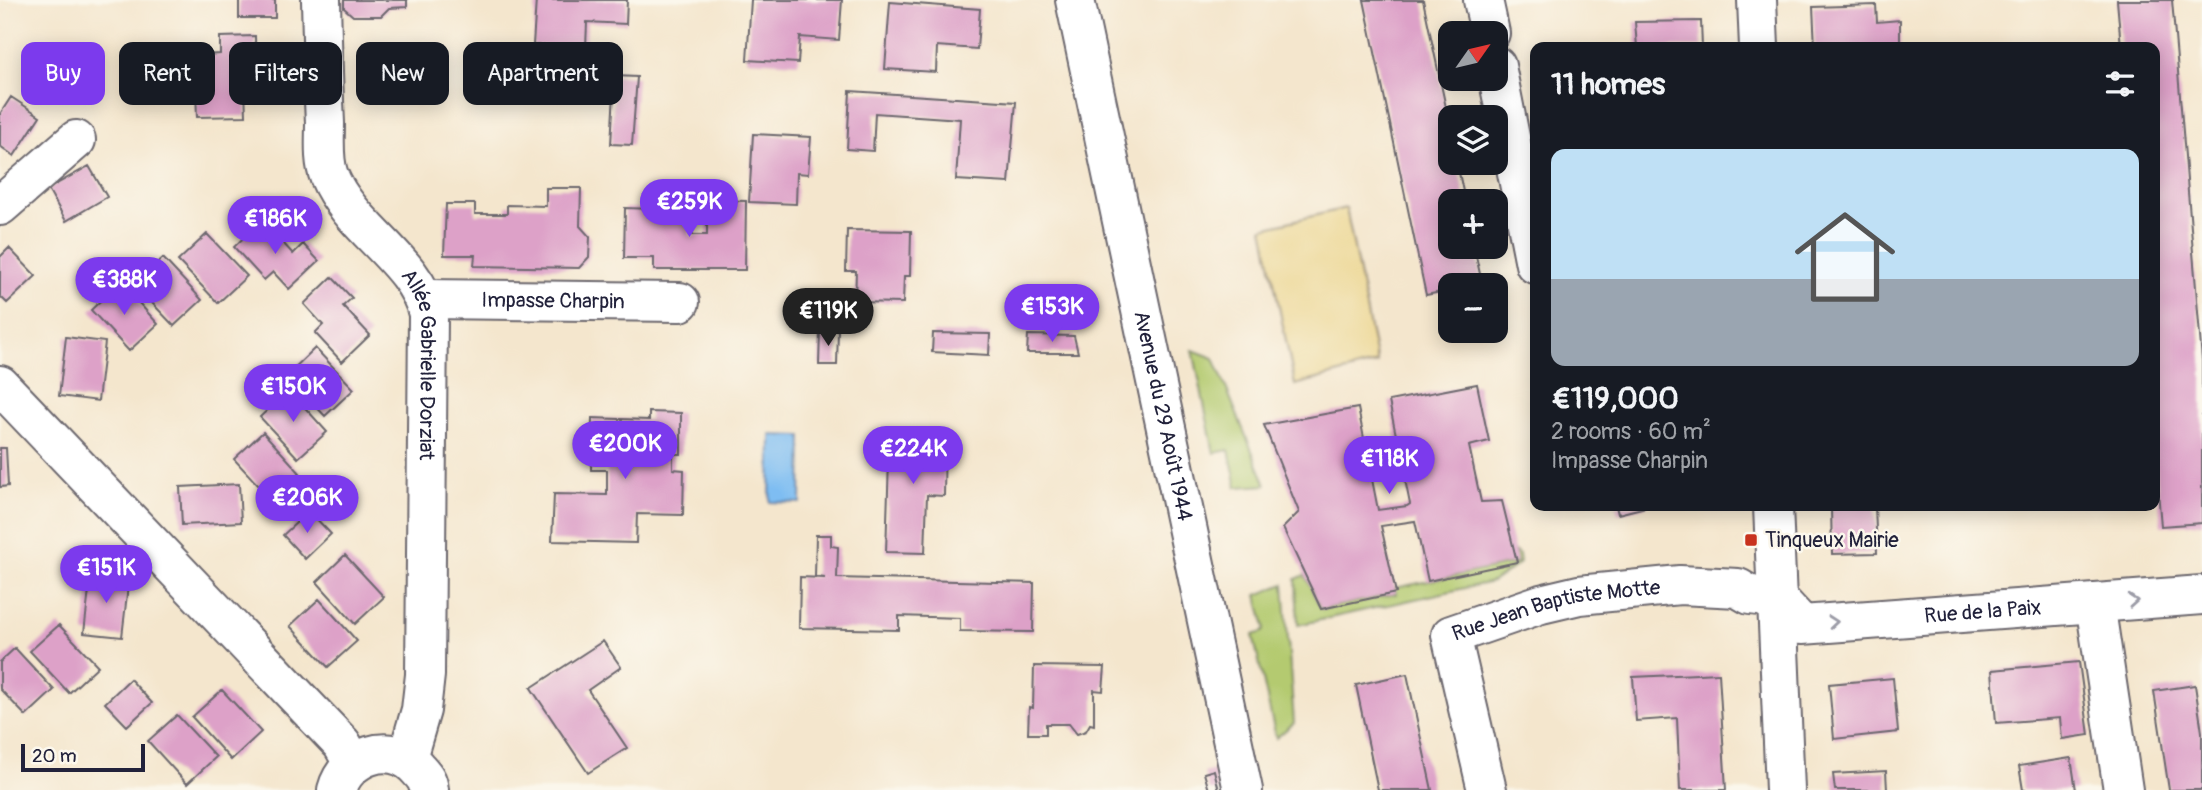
<!DOCTYPE html>
<html lang="en">
<head>
<meta charset="utf-8">
<style>
	body { margin:0; font-family:Pangolin,sans-serif; background:#20242c; color:#f1f3f6; height:100vh; display:flex; flex-direction:column; font-size:26px; white-space:nowrap }
	* { box-sizing:border-box; margin:0 }
	p { font-size:23px; color:#9ea1a6 }
	.icon { flex:none; width:38px; height:38px; fill:none; stroke:currentColor; stroke-width:2; stroke-linecap:round; stroke-linejoin:round }
	.map { position:relative; flex:1; overflow:hidden }
	.drawer { position:absolute; left:1530px; top:42px; width:630px; height:469px; display:flex; flex-direction:column; background:#171b24; border-radius:14px; box-shadow:0 4px 18px #0003 }
	.drawer>* { flex:none }
	.guide { position:absolute; left:21px; top:42px; width:665px; height:63px; display:flex; gap:14px }
	.needle { width:46px; rotate:56deg }
	.tools { position:absolute; left:1438px; top:21px; display:grid; gap:14px }
	.tools a { display:grid; place-items:center; width:70px; height:70px; border-radius:14px; background:#171b24; box-shadow:0 4px 18px #0003; font-size:35px }
	.scale { position:absolute; left:21px; bottom:18px; width:124px; box-sizing:border-box; padding-left:7px; border:4px solid #22223b; border-top:0; font-size:19px; line-height:24px; white-space:nowrap; color:#22223b; -webkit-text-stroke:5px #fbf7ec; paint-order:stroke }
	.price { position:absolute; translate:-50% -60px; padding:0 16px; border-radius:24px; background:#7c3aed; color:#fff; font-size:23px; line-height:46px; filter:drop-shadow(0 2px 4px #0008) }
	.price::after { content:''; position:absolute; left:50%; top:42px; width:21px; height:16px; margin-left:-10px; background:inherit; clip-path:polygon(0 0,100% 0,50% 100%) }
	.price.selected { background:#222; color:#fff }
	ul { padding:0; list-style:none }
	li { display:grid; align-content:center; gap:14px; height:371px; padding:0 21px }
	li+li { border-top:2px solid #363941 }
	li span { display:grid; place-items:center; height:217px; border-radius:14px; color:#555 }
	li>.icon { margin-inline-start:auto }
	span .icon { width:126px; height:126px; fill:#fffc; stroke-width:1 }
	li b { font-size:30px }
	h2 { display:flex; justify-content:space-between; align-items:center; height:84px; padding:0 21px; font-size:30px }
	.chip { padding:0 24px; border-radius:14px; background:#171b24; box-shadow:0 4px 18px #0003; font-size:24px; line-height:63px }
	.chip.selected { background:#7c3aed; color:#fff }
	.map>svg:first-child { display:block }
</style>
</head>
<body>
<div class="map">
<svg width="2202" height="790" viewBox="0 0 2202 790">
	<rect width="100%" height="100%" fill="#fbf7ec"/>
	<filter id="ink" filterUnits="userSpaceOnUse"><feTurbulence type="fractalNoise" baseFrequency=".0143" numOctaves="2"/><feDisplacementMap in="SourceGraphic" scale="14" xChannelSelector="R" yChannelSelector="G"/><feConvolveMatrix kernelMatrix="1 2 1 2 8 2 1 2 1" color-interpolation-filters="sRGB"/></filter>
	<filter id="wash" filterUnits="userSpaceOnUse"><feTurbulence type="fractalNoise" baseFrequency=".00686" numOctaves="4" result="noise"/><feDisplacementMap in="SourceGraphic" scale="28" xChannelSelector="R" yChannelSelector="G"/><feGaussianBlur stdDeviation="1.57" result="paint"/><feColorMatrix in="noise" values="0 0 0 0 0 0 0 0 0 0 0 0 0 0 0 0 0 1.4 0 .05"/><feComposite in="paint" operator="in"/></filter>
	<g filter="url(#wash)">
		<rect width="100%" height="100%" fill="#f4e6cd"/>
		<!-- green -->
		<path fill="#b4ca6f" stroke="#6b7655" stroke-width="2" d="M 1193,350 L 1214,358 L 1266,485 L 1237,487 L 1229,450 L 1214,453 Z
			M 1514,551 L 1519,555 L 1520,563 L 1492,582 L 1298,625 L 1296,579 L 1305,575 L 1321,609 L 1396,594 L 1395,588 L 1517,563 Z
			M 1284,584 L 1294,723 L 1276,738 L 1253,635 L 1263,632 L 1265,628 L 1257,595 Z"/>
		<!-- sand -->
		<path fill="#eeda9e" stroke="#887e6c" stroke-width="2" d="M 1346,208 L 1377,363 L 1295,385 L 1263,228 Z"/>
		<!-- water -->
		<path fill="#7ebdf2" stroke="#507096" stroke-width="2" d="M 771,435 L 802,436 L 801,503 L 770,502 Z"/>
		<g id="blocks">
			<!-- building -->
			<path fill="#dda1c8" d="M 239,0 L 275,0 L 275,18 L 239,18 Z
				M 344,0 L 407,0 L 407,7 L 389,8 L 381,16 L 353,16 L 344,8 Z
				M 536,0 L 627,0 L 626,24 L 587,22 L 586,48 L 533,45 Z
				M 751,0 L 842,0 L 839,40 L 800,37 L 798,63 L 747,60 Z
				M 1364,0 L 1423,0 L 1451,131 L 1451,163 L 1457,163 L 1465,201 L 1451,201 L 1451,247 L 1474,247 L 1482,283 L 1451,285 L 1451,290 L 1426,295 Z
				M 2117,0 L 2172,0 L 2202,360 L 2202,523 L 2161,526 L 2154,444 L 2154,47 L 2121,47 Z
				M 890,2 L 980,9 L 977,49 L 937,46 L 936,72 L 885,69 Z
				M 1876,5 L 1877,22 L 1900,20 L 1900,47 L 1815,47 L 1813,7 Z
				M 1701,21 L 1702,47 L 1637,47 L 1635,22 Z
				M 255,36 L 256,88 L 245,88 L 246,116 L 197,117 L 196,90 L 206,90 L 204,55 L 220,54 L 220,37 Z
				M 615,76 L 637,77 L 632,145 L 611,144 Z
				M 850,91 L 1016,102 L 1009,183 L 956,180 L 960,119 L 875,113 L 873,151 L 847,149 Z
				M 11,97 L 40,116 L 14,156 L 0,146 L 0,114 Z
				M 753,134 L 811,137 L 808,174 L 797,173 L 796,204 L 749,202 Z
				M 89,166 L 107,197 L 66,221 L 48,189 Z
				M 546,188 L 581,188 L 580,226 L 590,237 L 589,257 L 579,268 L 474,266 L 475,255 L 444,255 L 446,204 L 475,204 L 475,214 L 507,214 L 507,205 L 546,206 Z
				M 707,200 L 746,201 L 745,270 L 654,270 L 654,258 L 624,258 L 625,208 L 655,209 L 656,218 L 690,219 L 690,235 L 707,235 Z
				M 262,220 L 293,254 L 303,244 L 319,261 L 289,289 L 273,272 L 264,280 L 234,247 Z
				M 847,230 L 911,231 L 910,276 L 904,276 L 903,303 L 855,302 L 856,271 L 846,271 Z
				M 207,234 L 247,276 L 218,303 L 178,261 Z
				M 9,248 L 36,276 L 7,303 L 0,296 L 0,257 Z
				M 163,258 L 202,300 L 174,326 L 134,284 Z
				M 332,277 L 352,298 L 343,306 L 370,335 L 342,362 L 315,333 L 323,325 L 304,304 Z
				M 120,282 L 158,324 L 129,351 L 91,310 Z
				M 820,330 L 838,330 L 837,365 L 819,365 Z
				M 933,333 L 990,334 L 989,355 L 932,352 Z
				M 1028,335 L 1074,336 L 1078,353 L 1027,353 Z
				M 66,337 L 105,342 L 98,401 L 59,396 Z
				M 315,348 L 354,389 L 325,416 L 287,375 Z
				M 1477,384 L 1489,441 L 1469,446 L 1481,502 L 1502,501 L 1517,562 L 1428,581 L 1415,521 L 1381,526 L 1396,593 L 1321,609 L 1283,528 L 1299,512 L 1264,425 L 1358,408 L 1378,510 L 1407,506 L 1410,504 L 1389,401 Z
				M 289,390 L 327,432 L 298,458 L 260,417 Z
				M 649,412 L 681,413 L 681,454 L 673,454 L 673,469 L 684,470 L 683,515 L 637,514 L 636,543 L 552,541 L 554,494 L 607,495 L 607,470 L 591,470 L 592,418 L 649,420 Z
				M 890,429 L 945,431 L 944,496 L 927,495 L 925,553 L 886,552 Z
				M 263,432 L 300,473 L 272,500 L 234,459 Z
				M 0,448 L 6,448 L 8,486 L 0,487 Z
				M 239,484 L 241,522 L 182,525 L 180,487 Z
				M 1616,506 L 1646,506 L 1646,507 L 1618,514 Z
				M 1831,506 L 1875,506 L 1877,553 L 1832,554 Z
				M 309,511 L 331,534 L 305,559 L 283,535 Z
				M 816,535 L 831,535 L 831,546 L 838,547 L 837,578 L 1034,583 L 1033,632 L 960,631 L 960,618 L 899,616 L 899,630 L 799,628 L 800,577 L 825,578 L 815,577 Z
				M 345,555 L 384,597 L 355,624 L 317,582 Z
				M 91,573 L 129,577 L 122,637 L 84,633 Z
				M 319,599 L 357,641 L 328,667 L 290,626 Z
				M 59,625 L 98,666 L 69,693 L 30,651 Z
				M 603,641 L 621,667 L 588,690 L 627,748 L 588,773 L 531,688 Z
				M 15,648 L 54,690 L 26,716 L 0,689 L 0,662 Z
				M 2079,662 L 2089,735 L 2062,739 L 2060,718 L 1996,723 L 1992,670 Z
				M 1034,666 L 1105,667 L 1103,691 L 1094,690 L 1094,725 L 1090,724 L 1086,731 L 1077,734 L 1069,724 L 1046,724 L 1046,734 L 1028,734 L 1029,707 L 1033,708 Z
				M 1719,673 L 1726,790 L 1680,790 L 1677,718 L 1636,721 L 1633,677 Z
				M 1407,674 L 1432,790 L 1378,790 L 1356,685 Z
				M 1893,678 L 1898,732 L 1834,739 L 1829,684 Z
				M 130,679 L 152,703 L 127,726 L 105,703 Z
				M 2195,685 L 2202,732 L 2202,790 L 2169,790 L 2154,691 Z
				M 222,690 L 261,732 L 231,760 L 192,717 Z
				M 177,715 L 216,757 L 187,784 L 148,741 Z
				M 2071,758 L 2076,790 L 2023,790 L 2019,766 Z
				M 1214,770 L 1219,790 L 1209,790 L 1204,773 Z
				M 1886,771 L 1887,790 L 1835,790 L 1833,774 Z"/>
		</g>
	</g>
	<g filter="url(#ink)">
		<use href="#blocks" fill-opacity="0" stroke="#6c676e" stroke-width="2"/>
		<g fill="none" stroke-linecap="round" stroke-linejoin="round">
			<!-- street casing -->
			<g stroke="#6c676e" stroke-width="42">
				<g id="street">
					<path id="s1" d="M 321,0 C 322,41 323,82 325,123 C 325,140 323,161 329,176 C 351,229 416,260 428,314 L 425,675 L 421,710 L 407,758"/>
					<path d="M 1483,0 L 1490,33"/>
					<path d="M 1757,0 L 1759,47"/>
					<path d="M 1496,66 L 1535,264"/>
					<path d="M 0,206 L 76,140"/>
					<path id="s2" d="M 425,299 L 680,302"/>
					<path d="M 0,385 L 342,744 L 353,763"/>
					<path d="M 1773,506 L 1785,790"/>
					<path d="M 2095,603 L 2123,790"/>
					<path d="M 337,790 C 346,756 390,740 416,767 C 423,775 428,779 429,790"/>
					<path id="s3" d="M 1487,790 L 1451,635 L 1541,604 L 1579,595 L 1680,585 L 1738,588 L 1750,595 L 1777,598 L 1802,625 L 2202,595"/>
				</g>
			</g>
			<!-- primary casing -->
			<g stroke="#6c676e" stroke-width="42">
				<g id="primary">
					<path id="s4" d="M 1075,0 L 1243,790"/>
				</g>
			</g>
			<!-- street -->
			<use href="#street" stroke="#fff" stroke-width="38"/>
			<!-- primary -->
			<use href="#primary" stroke="#fff" stroke-width="38"/>
		</g>
		<!-- one-way arrows -->
		<defs><path id="oneway-chevron" d="M-2-3.5L2.5 0L-2 3.5" fill="none" stroke-width="1.6" stroke-linecap="round" stroke-linejoin="round" transform="scale(1.75)"/></defs>
		<g stroke="#9c9ca7">
			<use href="#oneway-chevron" transform="translate(2133 601) rotate(-4)"/>
			<use href="#oneway-chevron" transform="translate(1833 622) rotate(-5)"/>
		</g>
	</g>
	<!-- markers -->
	<rect fill="#c8321e" stroke="#fbf7ec" stroke-width="2.5" x="1744" y="533" width="14" height="14" rx="3.5"/>
	<g text-anchor="middle" dominant-baseline="central" stroke-width="5" stroke-linejoin="round" paint-order="stroke">
		<!-- street labels -->
		<g font-size="21" fill="#22223b" stroke="#fbf7ec">
			<text stroke="none"><textPath href="#s2" startOffset="128">Impasse Charpin</textPath></text>
			<text stroke="none"><textPath href="#s1" startOffset="397">Allée Gabrielle Dorziat</textPath></text>
			<text stroke="none"><textPath href="#s4" startOffset="425">Avenue du 29 Août 1944</textPath></text>
			<text stroke="none"><textPath href="#s3" startOffset="712">Rue de la Paix</textPath></text>
			<text stroke="none"><textPath href="#s3" startOffset="268">Rue Jean Baptiste Motte</textPath></text>
		</g>
		<!-- poi labels -->
		<g font-size="21" fill="#22223b" stroke="#fbf7ec" text-anchor="start">
			<text x="1765" y="540">Tinqueux Mairie</text>
		</g>
	</g>
</svg>
<div class="tools">
<a><svg class="needle" viewBox="-14 -14 28 28"><path d="M0-13l5 13h-10z" fill="#e53935"/><path d="M0 13l5-13h-10z" fill="#9ea1a6"/></svg></a>
<a><svg class="icon" aria-label="layers" viewBox="0 0 24 24"><path d="M12 4l9 5-9 5-9-5zM3 14l9 5 9-5"/></svg></a>
<a>+</a>
<a>−</a>
</div>
<div class="scale">20 m</div>
<b class="price" style="left:689px;top:239px">€259K</b>
<b class="price" style="left:275px;top:256px">€186K</b>
<b class="price" style="left:124px;top:317px">€388K</b>
<b class="price" style="left:1052px;top:344px">€153K</b>
<b class="price selected" style="left:828px;top:348px">€119K</b>
<b class="price" style="left:293px;top:424px">€150K</b>
<b class="price" style="left:625px;top:481px">€200K</b>
<b class="price" style="left:913px;top:486px">€224K</b>
<b class="price" style="left:1389px;top:496px">€118K</b>
<b class="price" style="left:307px;top:535px">€206K</b>
<b class="price" style="left:106px;top:605px">€151K</b>
<div class="guide">
<a class="chip selected">Buy</a>
<a class="chip">Rent</a>
<a class="chip">Filters</a>
<a class="chip">New</a>
<a class="chip">Apartment</a>
</div>
<section class="drawer">
<h2>11 homes<svg class="icon" aria-label="filters" viewBox="0 0 24 24"><path d="M4 7h16M4 17h16"/><circle cx="9" cy="7" r="2"/><circle cx="15" cy="17" r="2"/></svg></h2>
<ul>
<li><span style="background:linear-gradient(#bfe0f5 60%,#9aa5b1 0)"><svg class="icon" aria-label="home" viewBox="0 0 24 24"><path d="M3 11l9-7 9 7M6 9v11h12V9"/></svg></span><div><b>€119,000</b><p>2 rooms · 60 m²</p><p>Impasse Charpin</p></div></li>
</ul>
</section>
</div>
</body>
</html>
